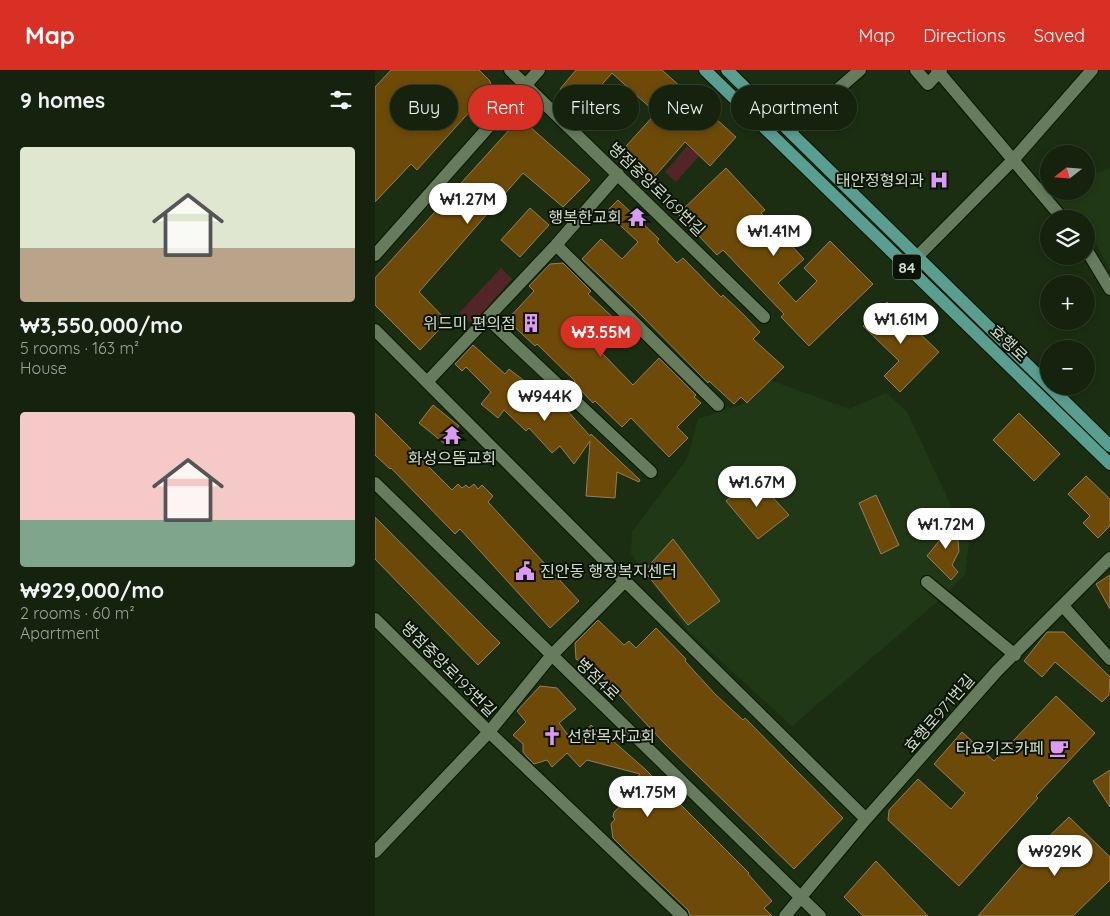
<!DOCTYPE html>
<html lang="en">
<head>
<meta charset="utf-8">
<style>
	body { margin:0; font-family:Quicksand,"Noto Sans KR",sans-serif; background:#1d2a17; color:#f1f3f6; height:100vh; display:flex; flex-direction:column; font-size:19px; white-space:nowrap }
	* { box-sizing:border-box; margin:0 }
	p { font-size:16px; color:#9da49e }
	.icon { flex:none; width:28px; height:28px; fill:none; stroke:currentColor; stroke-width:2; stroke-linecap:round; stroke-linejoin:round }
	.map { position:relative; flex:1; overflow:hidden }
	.panel { display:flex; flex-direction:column; background:#14220e; width:375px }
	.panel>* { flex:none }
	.guide { position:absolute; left:15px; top:15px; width:475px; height:45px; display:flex; gap:10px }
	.needle { width:32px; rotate:253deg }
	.buttons { position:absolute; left:665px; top:75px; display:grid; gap:10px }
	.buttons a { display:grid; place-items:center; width:55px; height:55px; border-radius:50%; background:#14220e; box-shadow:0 2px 8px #0003,0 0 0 1px #333f2e; font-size:25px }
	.price { position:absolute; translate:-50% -42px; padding:0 11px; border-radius:18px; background:#fff; color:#222; font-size:16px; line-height:32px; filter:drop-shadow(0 1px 2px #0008) }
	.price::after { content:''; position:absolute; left:50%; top:30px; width:15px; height:11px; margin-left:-8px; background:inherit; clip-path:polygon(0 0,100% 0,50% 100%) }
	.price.on { background:#d93025; color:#fff }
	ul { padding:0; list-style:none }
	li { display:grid; align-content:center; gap:10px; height:265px; padding:0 20px }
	li span { display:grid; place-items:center; height:155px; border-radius:5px; color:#555 }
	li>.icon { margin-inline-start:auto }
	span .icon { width:90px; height:90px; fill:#fffc; stroke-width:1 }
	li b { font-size:21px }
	h2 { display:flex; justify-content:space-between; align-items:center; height:60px; padding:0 20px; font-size:21px }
	.tag { padding:0 18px; border-radius:22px; background:#14220e; box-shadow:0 2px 8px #0003,0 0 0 1px #333f2e; font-size:18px; line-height:45px }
	.tag.on { background:#d93025; color:#fff }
	header { display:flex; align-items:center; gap:30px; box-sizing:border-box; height:70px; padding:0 25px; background:#d93025; color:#fff }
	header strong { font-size:24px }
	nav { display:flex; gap:28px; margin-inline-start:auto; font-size:18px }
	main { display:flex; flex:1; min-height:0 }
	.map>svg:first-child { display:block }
</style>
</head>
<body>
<header>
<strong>Map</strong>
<nav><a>Map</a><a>Directions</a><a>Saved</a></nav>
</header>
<main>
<section class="panel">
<h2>9 homes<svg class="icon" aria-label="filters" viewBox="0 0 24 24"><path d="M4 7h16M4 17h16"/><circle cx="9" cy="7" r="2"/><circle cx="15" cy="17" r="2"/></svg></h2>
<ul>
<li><span style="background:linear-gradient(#dfe7d0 65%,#b9a48a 0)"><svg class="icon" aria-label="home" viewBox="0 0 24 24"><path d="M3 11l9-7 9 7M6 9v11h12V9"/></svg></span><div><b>₩3,550,000/mo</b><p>5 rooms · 163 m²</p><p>House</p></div></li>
<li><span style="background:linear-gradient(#f6c9c9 70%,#7fa58c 0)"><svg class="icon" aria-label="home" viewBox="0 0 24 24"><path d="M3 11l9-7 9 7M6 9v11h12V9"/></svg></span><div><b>₩929,000/mo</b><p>2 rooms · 60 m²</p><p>Apartment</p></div></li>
</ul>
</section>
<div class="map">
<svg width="735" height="846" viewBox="0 0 735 846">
	<rect width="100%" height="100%" fill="#1b2e12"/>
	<!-- built -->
	<path fill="#213816" d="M 735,98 L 735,199 L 720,173 L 711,167 L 711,149 L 690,149 L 677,123 L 711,121 L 711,108 Z
		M 395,310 L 474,339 L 511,323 L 532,342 L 594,474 L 590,504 L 570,525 L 417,656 L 312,560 L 256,484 L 257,462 L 312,389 L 323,349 L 377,331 Z"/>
	<!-- green -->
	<path fill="#532529" d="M 312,76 L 324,86 L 301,112 L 290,102 Z
		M 126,198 L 137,209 L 97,254 L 84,243 Z"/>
	<!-- building -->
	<path fill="#6d4a08" stroke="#957e5d" d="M 16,0 L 104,0 L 115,11 L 116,18 L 42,100 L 36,94 L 0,132 L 0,17 Z
		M 201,0 L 287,0 L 361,67 L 335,96 L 310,72 L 274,113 L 243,85 L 281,43 L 237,3 L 206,38 L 185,19 Z
		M 145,48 L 215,110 L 188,137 L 148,103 L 44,222 L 72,251 L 45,280 L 0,235 L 0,208 Z
		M 351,98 L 390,140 L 386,143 L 429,189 L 403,213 L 421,232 L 442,211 L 429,198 L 455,171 L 498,214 L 434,276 L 406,247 L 409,244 L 348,180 L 342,185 L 303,144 Z
		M 243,130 L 284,169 L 282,172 L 302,193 L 308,188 L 346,227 L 348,225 L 369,245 L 385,262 L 378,269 L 409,297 L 372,333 L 366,327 L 359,334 L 334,311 L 333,313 L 261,240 L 207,189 L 226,169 L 247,189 L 263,172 L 231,142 Z
		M 155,138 L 174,155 L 145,187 L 126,170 Z
		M 188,193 L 216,221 L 213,224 L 246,255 L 224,280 L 258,315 L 284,288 L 321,325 L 319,327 L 326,333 L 302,357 L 313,368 L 294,387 L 256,348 L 247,357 L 220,331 L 218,333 L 199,313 L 200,311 L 162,274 L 160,276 L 132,250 L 159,221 L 154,216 L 175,194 Z
		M 512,232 L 564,282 L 525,322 L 509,306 L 524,291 L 488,256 Z
		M 98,275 L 130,304 L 134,299 L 161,320 L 163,318 L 187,341 L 190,338 L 215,366 L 216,364 L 265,410 L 264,412 L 242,402 L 240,428 L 211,426 L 215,371 L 199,394 L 185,376 L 177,383 L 154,358 L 151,361 L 129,340 L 123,348 L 106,334 L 116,322 L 91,297 L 87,301 L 80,294 Z
		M 58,335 L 84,356 L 70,374 L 44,353 Z
		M 0,343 L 77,420 L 83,414 L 87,418 L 91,415 L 94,418 L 99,414 L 103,419 L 107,415 L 118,426 L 113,432 L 204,531 L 175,558 L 85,459 L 80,464 L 16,398 L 15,399 L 0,385 Z
		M 644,343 L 685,384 L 659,411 L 618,370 Z
		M 711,406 L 735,429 L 735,456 L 723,468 L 708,453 L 715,446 L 693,424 Z
		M 379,407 L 414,445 L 383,469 L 351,431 Z
		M 501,425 L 524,475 L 506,484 L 484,433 Z
		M 0,447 L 125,573 L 103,595 L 0,489 Z
		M 571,450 L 582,460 L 584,481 L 577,495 L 583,502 L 576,510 L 552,486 L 568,466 L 559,459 Z
		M 298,469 L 345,531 L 313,555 L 269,501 Z
		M 735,505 L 735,539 L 721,514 Z
		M 223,550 L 249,575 L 254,571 L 261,578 L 281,558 L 311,589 L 310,591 L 340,624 L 368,650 L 370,648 L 468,748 L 419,799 L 289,673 L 221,600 L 201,589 L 200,573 Z
		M 672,562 L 689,562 L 735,607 L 734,625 L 727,632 L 680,592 L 667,607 L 649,591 Z
		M 165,616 L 182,618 L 201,639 L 184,653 L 199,673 L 216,655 L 235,674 L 238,671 L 270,699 L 374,803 L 373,804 L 397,831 L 389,838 L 397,846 L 315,846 L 313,840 L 251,781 L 238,768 L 236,754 L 240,749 L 238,747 L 239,742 L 253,729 L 247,722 L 265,704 L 212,690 L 205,697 L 192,683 L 177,697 L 172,690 L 159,694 L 152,687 L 148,682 L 148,674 L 138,665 L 151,652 L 142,641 Z
		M 681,626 L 720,663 L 661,726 L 663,728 L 584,816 L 513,750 L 514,740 L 543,709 L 576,739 L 590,723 L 559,694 L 587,662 L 619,691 Z
		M 735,700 L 735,737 L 718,711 Z
		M 694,747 L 735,787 L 735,810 L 698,846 L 603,846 L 661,779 Z
		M 501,791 L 553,846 L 488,846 L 469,827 Z"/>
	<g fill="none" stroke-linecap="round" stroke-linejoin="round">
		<!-- minor casing -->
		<g stroke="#051600" stroke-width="14">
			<path id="minor" d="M 135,0 L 389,247
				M 541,0 L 553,14 L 566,0
				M 562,0 L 688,149
				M 415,61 L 485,0
				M 181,175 L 343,335
				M 711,179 L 735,219
				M 0,185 L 164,0
				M 532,197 L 639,89 L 717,0
				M 112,248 L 276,402
				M 0,260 L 250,511 L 491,749
				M 52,312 L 181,175 L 243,104
				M 0,413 L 445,846
				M 250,511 L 176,586 L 114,662 L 307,846
				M 552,512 L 640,585
				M 688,536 L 735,589
				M 0,549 L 114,662 L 0,782
				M 410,846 L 491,749 L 622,601 L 735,488"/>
		</g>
		<!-- major casing -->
		<g stroke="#051600" stroke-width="14">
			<path id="major" d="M 330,0 L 735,394
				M 352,0 L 674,316
				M 674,316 L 735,376"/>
		</g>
		<!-- minor -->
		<use href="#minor" stroke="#667c5d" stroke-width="12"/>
		<!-- major -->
		<use href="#major" stroke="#5a9e92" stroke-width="12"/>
	</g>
	<!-- icons -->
	<defs>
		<g id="hospital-bare" transform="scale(1.5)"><path d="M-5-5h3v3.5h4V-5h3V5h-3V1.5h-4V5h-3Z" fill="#dc99f5" stroke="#0b1307" stroke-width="2.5" paint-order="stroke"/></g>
		<g id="temple-bare" transform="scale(1.5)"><path d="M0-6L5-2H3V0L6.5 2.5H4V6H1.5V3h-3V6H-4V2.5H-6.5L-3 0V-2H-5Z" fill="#dc99f5" stroke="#0b1307" stroke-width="2.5" paint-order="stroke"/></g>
		<g id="building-bare" transform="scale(1.5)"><path d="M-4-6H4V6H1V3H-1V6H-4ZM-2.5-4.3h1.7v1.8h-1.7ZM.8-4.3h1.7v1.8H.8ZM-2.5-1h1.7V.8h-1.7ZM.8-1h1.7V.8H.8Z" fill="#dc99f5" stroke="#0b1307" stroke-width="2.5" paint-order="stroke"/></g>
		<g id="civic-bare" transform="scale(1.5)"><path d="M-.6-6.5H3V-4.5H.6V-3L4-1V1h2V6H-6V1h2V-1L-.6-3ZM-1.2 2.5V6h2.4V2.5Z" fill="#dc99f5" stroke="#0b1307" stroke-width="2.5" paint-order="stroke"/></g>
		<g id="church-bare" transform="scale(1.5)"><path d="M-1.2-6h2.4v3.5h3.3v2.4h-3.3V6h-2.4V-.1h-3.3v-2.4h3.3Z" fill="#dc99f5" stroke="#0b1307" stroke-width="2.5" paint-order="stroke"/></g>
		<g id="cafe-bare" transform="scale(1.5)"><path d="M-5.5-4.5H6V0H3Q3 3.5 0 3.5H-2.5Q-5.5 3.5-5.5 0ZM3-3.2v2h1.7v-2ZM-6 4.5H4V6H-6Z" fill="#dc99f5" stroke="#0b1307" stroke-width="2.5" paint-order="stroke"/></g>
	</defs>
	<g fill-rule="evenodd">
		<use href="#hospital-bare" x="564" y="110"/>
		<use href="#temple-bare" x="262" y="147"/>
		<use href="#building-bare" x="156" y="253"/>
		<use href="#temple-bare" x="77" y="365"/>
		<use href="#civic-bare" x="150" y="501"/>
		<use href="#church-bare" x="177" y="666"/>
		<use href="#cafe-bare" x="684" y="678"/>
	</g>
	<g text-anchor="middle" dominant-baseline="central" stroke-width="4" stroke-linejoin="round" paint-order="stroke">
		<!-- shield labels -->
		<rect fill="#0b1307" stroke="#96a091" stroke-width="1" x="518" y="184.5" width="28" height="25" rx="4"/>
		<g font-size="15" font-weight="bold" fill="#d1ddcc">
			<text x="532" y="197">84</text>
		</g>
		<!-- poi labels -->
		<g font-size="16" fill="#d1ddcc" stroke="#0b1307" text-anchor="end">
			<text x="549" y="110">태안정형외과</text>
			<text x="247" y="147">행복한교회</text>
			<text x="141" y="253">위드미 편의점</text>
			<text x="77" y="388" text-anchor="middle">화성으뜸교회</text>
			<text x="165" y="501" text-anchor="start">진안동 행정복지센터</text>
			<text x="192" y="666" text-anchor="start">선한목자교회</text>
			<text x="669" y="678">타요키즈카페</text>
		</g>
		<!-- street labels -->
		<g font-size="16" fill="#d1ddcc" stroke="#0b1307">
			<text transform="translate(282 119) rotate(44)">병점중앙로169번길</text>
			<text transform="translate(634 273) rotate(44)">효행로</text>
			<text transform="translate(74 599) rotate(45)">병점중앙로193번길</text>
			<text transform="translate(223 609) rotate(44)">병점4로</text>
			<text transform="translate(564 643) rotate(-49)">효행로971번길</text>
		</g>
	</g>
</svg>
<div class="buttons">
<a><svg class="needle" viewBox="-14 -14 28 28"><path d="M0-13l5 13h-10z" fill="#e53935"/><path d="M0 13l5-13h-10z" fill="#9da49e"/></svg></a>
<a><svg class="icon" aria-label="layers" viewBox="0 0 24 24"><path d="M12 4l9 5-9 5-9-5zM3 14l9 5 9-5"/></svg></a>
<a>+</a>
<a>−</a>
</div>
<b class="price" style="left:93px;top:155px">₩1.27M</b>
<b class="price" style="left:399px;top:187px">₩1.41M</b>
<b class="price" style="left:526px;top:275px">₩1.61M</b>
<b class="price on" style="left:226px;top:288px">₩3.55M</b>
<b class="price" style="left:170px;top:352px">₩944K</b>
<b class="price" style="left:382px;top:438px">₩1.67M</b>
<b class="price" style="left:571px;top:480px">₩1.72M</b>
<b class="price" style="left:273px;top:748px">₩1.75M</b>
<b class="price" style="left:680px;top:807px">₩929K</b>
<div class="guide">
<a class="tag">Buy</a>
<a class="tag on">Rent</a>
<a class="tag">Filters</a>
<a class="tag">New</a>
<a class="tag">Apartment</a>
</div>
</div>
</main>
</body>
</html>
